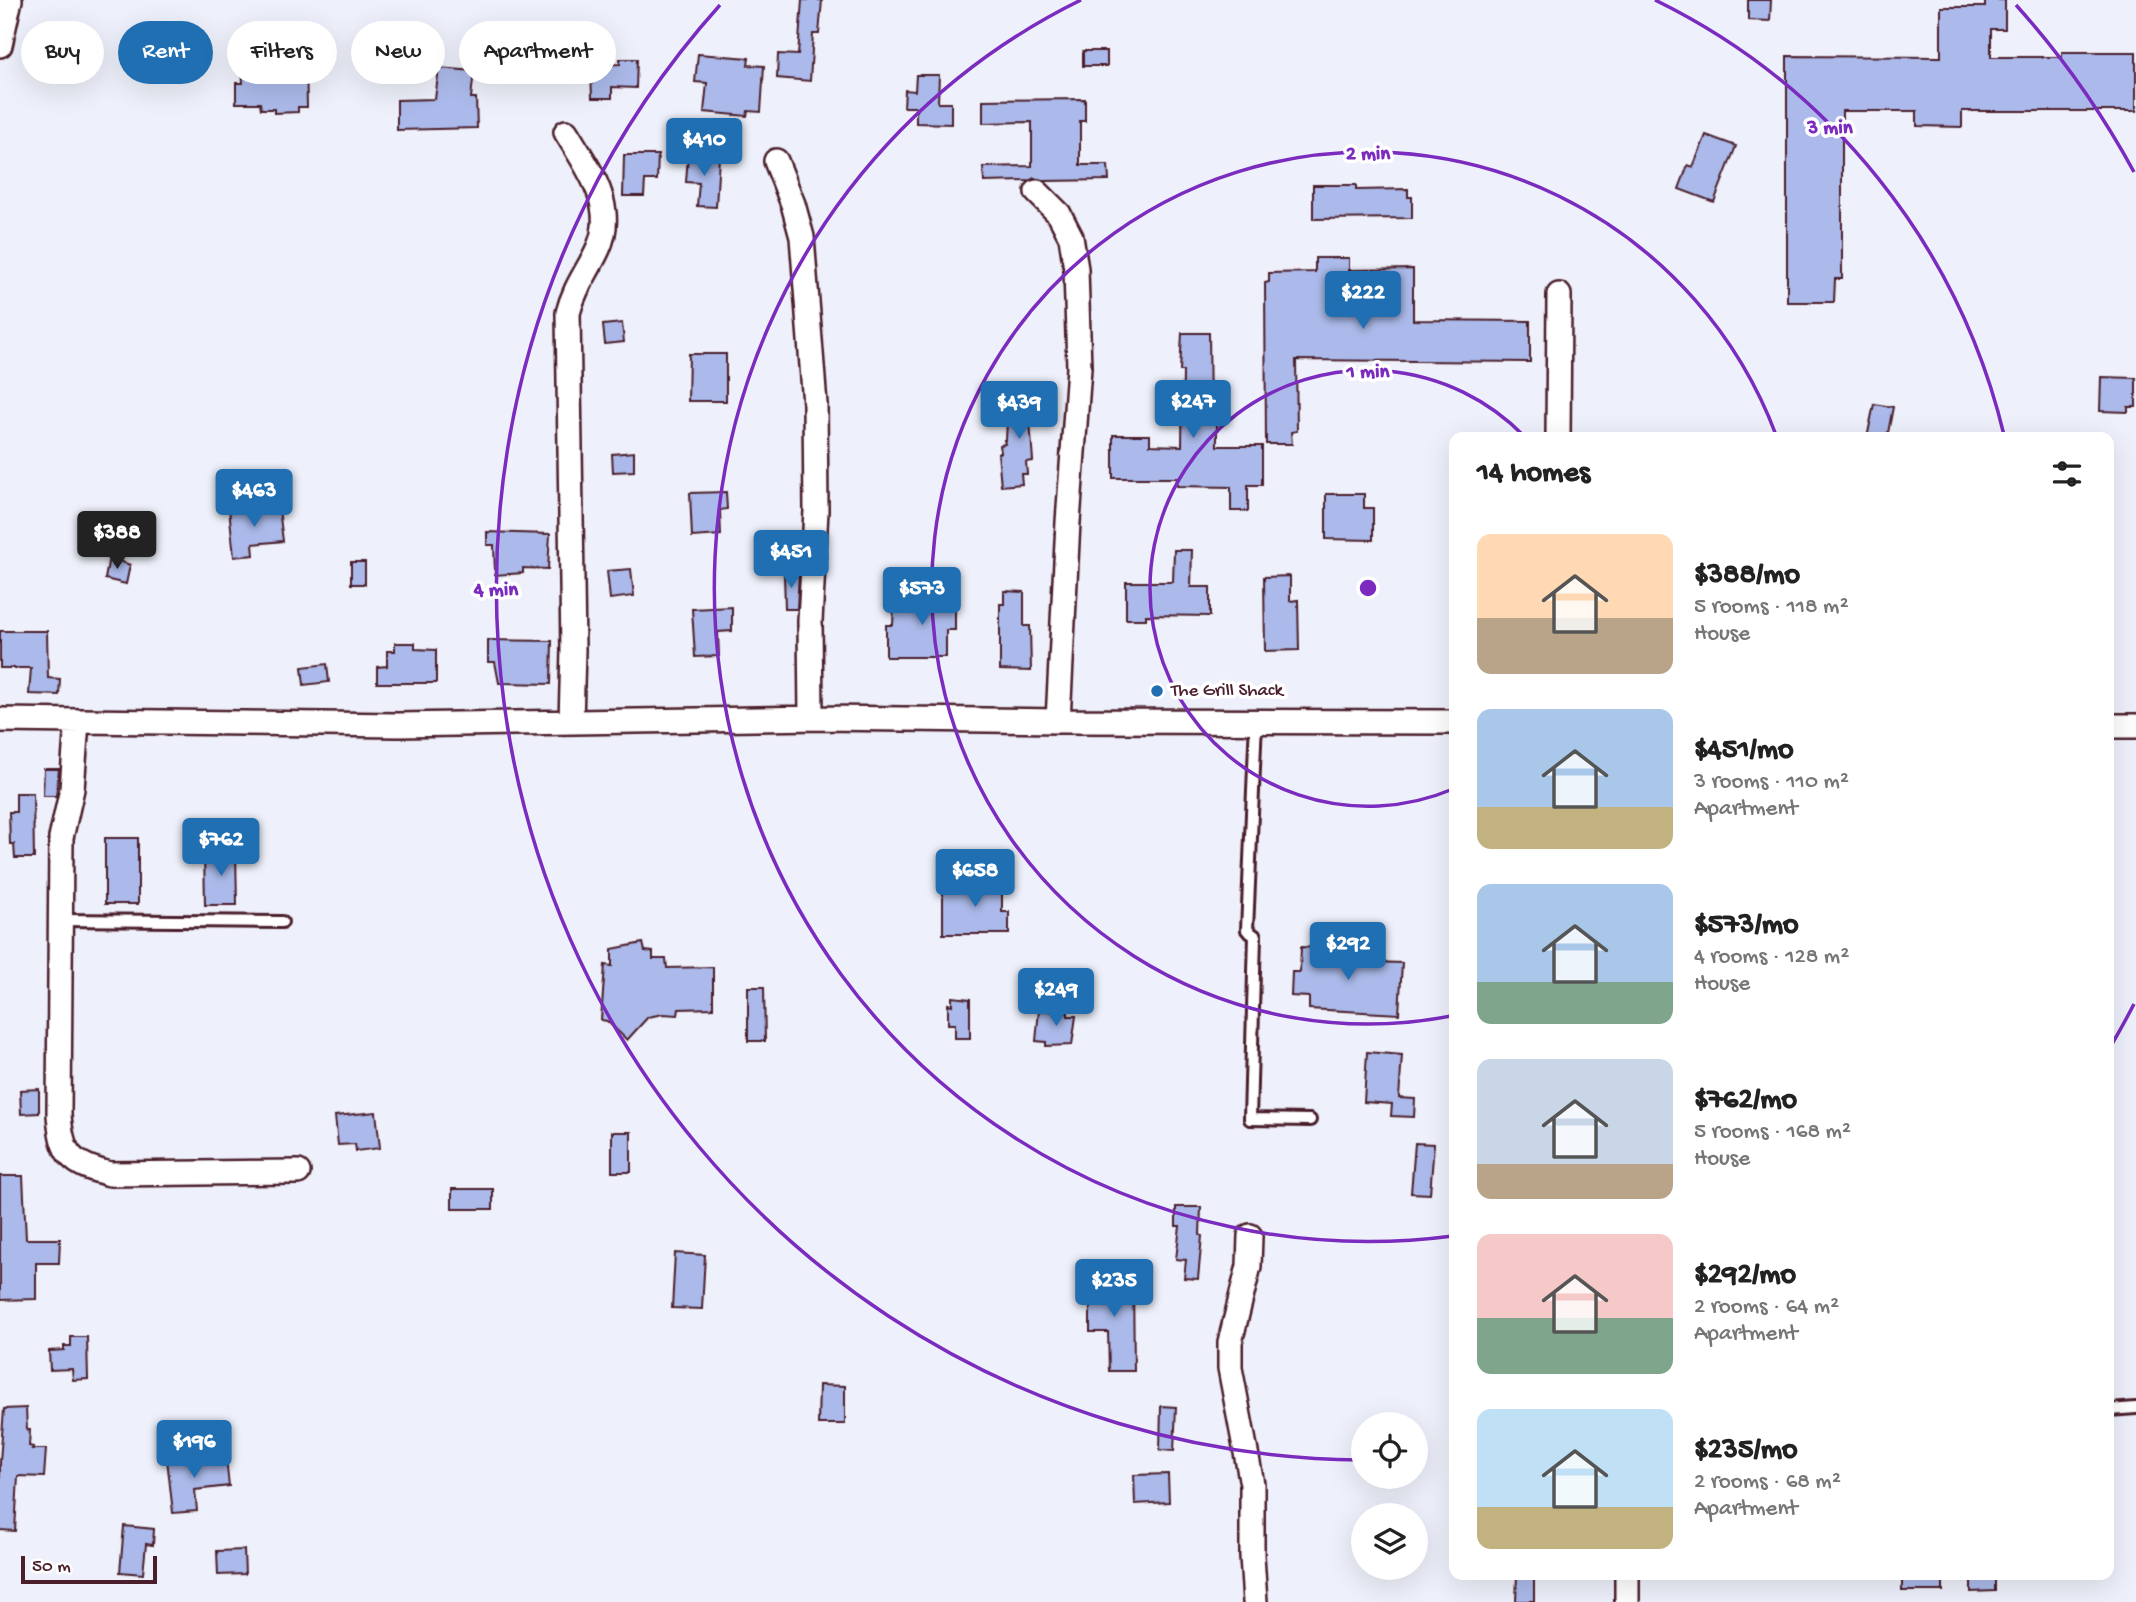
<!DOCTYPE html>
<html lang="en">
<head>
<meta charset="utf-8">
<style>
	body { margin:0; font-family:"Gochi Hand",sans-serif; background:#f6f6f6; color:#222; height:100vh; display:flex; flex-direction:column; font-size:26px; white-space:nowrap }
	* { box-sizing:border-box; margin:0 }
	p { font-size:23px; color:#767676 }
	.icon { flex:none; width:38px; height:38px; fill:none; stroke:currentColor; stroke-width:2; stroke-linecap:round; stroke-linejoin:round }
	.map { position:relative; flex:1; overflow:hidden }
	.drawer { position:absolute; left:1449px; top:432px; width:665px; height:1148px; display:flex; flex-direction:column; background:#fff; border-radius:14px; box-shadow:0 7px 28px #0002 }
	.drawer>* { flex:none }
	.banner { position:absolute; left:21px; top:21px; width:665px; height:63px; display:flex; gap:14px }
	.fabs { position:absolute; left:1351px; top:1412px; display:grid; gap:14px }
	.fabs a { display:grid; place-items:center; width:77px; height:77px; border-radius:50%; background:#fff; box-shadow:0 7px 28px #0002; font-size:35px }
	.scale { position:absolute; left:21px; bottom:18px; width:136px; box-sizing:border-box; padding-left:7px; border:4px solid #4a1f2b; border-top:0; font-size:19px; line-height:24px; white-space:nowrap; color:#4a1f2b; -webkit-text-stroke:5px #fff; paint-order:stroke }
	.price { position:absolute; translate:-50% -60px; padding:0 16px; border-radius:7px; background:#1f6fb2; color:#fff; font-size:23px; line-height:46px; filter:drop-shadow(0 2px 4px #0008) }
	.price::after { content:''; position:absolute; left:50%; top:42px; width:21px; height:16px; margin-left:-10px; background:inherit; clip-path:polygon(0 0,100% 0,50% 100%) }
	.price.on { background:#222; color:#fff }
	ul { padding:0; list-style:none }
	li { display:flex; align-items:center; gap:21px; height:175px; padding:0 28px }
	li span { display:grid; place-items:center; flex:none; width:196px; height:140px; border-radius:14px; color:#555 }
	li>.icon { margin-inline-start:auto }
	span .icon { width:84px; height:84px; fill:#fffc; stroke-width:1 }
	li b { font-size:30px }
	h2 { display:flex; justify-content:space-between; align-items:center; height:84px; padding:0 28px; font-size:30px }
	.tag { padding:0 24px; border-radius:32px; background:#fff; box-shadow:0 7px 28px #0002; font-size:24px; line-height:63px }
	.tag.on { background:#1f6fb2; color:#fff }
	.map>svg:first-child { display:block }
</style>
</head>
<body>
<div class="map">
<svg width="2136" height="1602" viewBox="0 0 2136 1602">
	<rect width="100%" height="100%" fill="#eef1fb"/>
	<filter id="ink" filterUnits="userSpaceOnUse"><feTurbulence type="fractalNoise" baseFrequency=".0143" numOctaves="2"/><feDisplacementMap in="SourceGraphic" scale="14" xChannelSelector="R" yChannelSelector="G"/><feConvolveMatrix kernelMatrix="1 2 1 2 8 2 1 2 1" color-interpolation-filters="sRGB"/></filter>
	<g filter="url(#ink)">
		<!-- building -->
		<path fill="#abbaea" stroke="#4a1f2b" stroke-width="2" d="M 802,0 L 822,0 L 819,34 L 813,34 L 810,81 L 777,78 L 778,54 L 798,55 Z
			M 1748,0 L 1771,0 L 1770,21 L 1748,20 Z
			M 1985,0 L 2005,0 L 2005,29 L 1991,29 L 1991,57 L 2062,57 L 2062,52 L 2136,52 L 2136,111 L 1962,111 L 1962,127 L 1917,126 L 1917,111 L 1842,111 L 1842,279 L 1835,279 L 1834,302 L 1787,302 L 1787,56 L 1941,57 L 1941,7 L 1985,7 Z
			M 1083,51 L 1107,51 L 1107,66 L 1083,66 Z
			M 698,54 L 749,58 L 748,65 L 764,66 L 761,112 L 748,111 L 747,116 L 704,112 L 707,83 L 695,82 Z
			M 306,57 L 307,107 L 298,107 L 298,112 L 274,113 L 274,109 L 261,109 L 260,103 L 236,103 L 236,83 L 243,83 L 242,64 L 267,63 L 267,58 Z
			M 620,59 L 637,59 L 636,88 L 612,87 L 612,98 L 592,98 L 591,69 L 597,69 L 597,65 L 620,64 Z
			M 506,64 L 532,65 L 531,80 L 506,79 Z
			M 439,68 L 474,71 L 471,98 L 476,98 L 477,128 L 397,130 L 397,100 L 435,99 Z
			M 916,75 L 939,75 L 938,103 L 951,103 L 951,124 L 916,123 L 916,107 L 904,107 L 905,90 L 915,91 Z
			M 1085,99 L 1085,121 L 1080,121 L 1080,165 L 1108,165 L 1109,180 L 1045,181 L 1034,178 L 1029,181 L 984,182 L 983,167 L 1032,166 L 1032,122 L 983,123 L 983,100 Z
			M 1706,135 L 1736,146 L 1714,202 L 1679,189 L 1688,165 L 1693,167 Z
			M 624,155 L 658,155 L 657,180 L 645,180 L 644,196 L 623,196 Z
			M 688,155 L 719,157 L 716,207 L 697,206 L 699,183 L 686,182 Z
			M 1313,185 L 1356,185 L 1356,190 L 1408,189 L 1408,197 L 1412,197 L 1412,218 L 1313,219 Z
			M 1315,258 L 1349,258 L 1349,270 L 1413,269 L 1413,320 L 1530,321 L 1530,362 L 1296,360 L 1297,431 L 1291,432 L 1292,444 L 1266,444 L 1265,283 L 1269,282 L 1269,273 L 1315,272 Z
			M 622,323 L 624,342 L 605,344 L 603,325 Z
			M 1182,333 L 1209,333 L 1210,407 L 1217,407 L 1217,446 L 1262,446 L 1262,485 L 1248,485 L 1248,511 L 1231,511 L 1231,487 L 1177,486 L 1177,478 L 1113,478 L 1113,435 L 1150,435 L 1150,445 L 1182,446 L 1183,371 L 1180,371 Z
			M 689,354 L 726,354 L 726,401 L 688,401 Z
			M 2101,377 L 2136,378 L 2136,407 L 2128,407 L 2128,412 L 2100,411 Z
			M 1008,402 L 1047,405 L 1046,422 L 1030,421 L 1033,461 L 1026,462 L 1027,474 L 1021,474 L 1022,484 L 1001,486 L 998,453 L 1001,453 L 1000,445 L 1005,444 L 1004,440 L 1006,440 Z
			M 1874,404 L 1893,407 L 1887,438 L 1867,438 Z
			M 634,452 L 634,471 L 613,472 L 612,454 Z
			M 726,492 L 727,509 L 720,510 L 721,535 L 692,537 L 690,493 Z
			M 1326,494 L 1364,494 L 1364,508 L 1373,508 L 1373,540 L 1326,539 Z
			M 245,506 L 246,513 L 279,509 L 283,541 L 253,544 L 254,555 L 234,557 L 229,508 Z
			M 487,532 L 550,534 L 548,569 L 523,568 L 523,573 L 495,575 L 494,545 L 487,545 Z
			M 1174,550 L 1192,550 L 1191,587 L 1210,587 L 1210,616 L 1146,615 L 1146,619 L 1126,619 L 1126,582 L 1173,582 Z
			M 109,557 L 130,565 L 126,584 L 105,579 Z
			M 351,562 L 365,562 L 365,584 L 351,584 Z
			M 631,569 L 634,596 L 610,599 L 607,571 Z
			M 784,573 L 799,573 L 797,609 L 785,609 Z
			M 1290,576 L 1290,601 L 1298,600 L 1299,650 L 1265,651 L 1264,577 Z
			M 1004,591 L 1024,592 L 1024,626 L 1030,626 L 1031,671 L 1000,670 L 1000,604 L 1004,604 Z
			M 925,592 L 955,592 L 955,630 L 946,630 L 946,657 L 886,657 L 886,625 L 893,625 L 894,603 L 925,603 Z
			M 732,607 L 732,631 L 718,632 L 719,656 L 695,657 L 692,609 Z
			M 0,631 L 47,631 L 48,678 L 60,679 L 59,695 L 29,694 L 31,668 L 0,668 Z
			M 488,640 L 552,641 L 551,684 L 499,683 L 495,662 L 488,662 Z
			M 395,643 L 415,643 L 415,649 L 436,650 L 436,683 L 377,683 L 377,667 L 387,666 L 387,651 L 395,651 Z
			M 327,664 L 329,682 L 304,685 L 302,667 Z
			M 44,769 L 59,769 L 56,796 L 43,796 Z
			M 16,793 L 33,793 L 34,858 L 15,858 L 14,844 L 10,844 L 9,812 L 16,812 Z
			M 105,838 L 138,838 L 138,904 L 105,904 Z
			M 204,852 L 236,852 L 237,905 L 205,905 Z
			M 969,878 L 1002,878 L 1002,912 L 1009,912 L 1009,934 L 943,934 L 943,888 L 969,888 Z
			M 643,943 L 645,951 L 653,952 L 653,959 L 666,959 L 667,968 L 713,967 L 713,1008 L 679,1009 L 678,1015 L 663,1014 L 648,1017 L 627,1040 L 607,1021 L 601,1020 L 605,965 L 612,966 L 612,949 Z
			M 1301,947 L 1318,948 L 1318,954 L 1354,956 L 1355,947 L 1372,948 L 1372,962 L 1402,963 L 1399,1014 L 1309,1009 L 1309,997 L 1291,996 L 1292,972 L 1300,972 Z
			M 748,987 L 764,987 L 765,1041 L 748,1041 Z
			M 952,997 L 970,999 L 970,1038 L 955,1038 L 955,1024 L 948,1024 L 948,1004 L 952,1005 Z
			M 1039,1010 L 1068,1013 L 1068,1016 L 1076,1016 L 1072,1045 L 1046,1046 L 1046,1042 L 1036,1041 Z
			M 1367,1052 L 1402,1055 L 1399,1098 L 1415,1099 L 1414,1117 L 1391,1116 L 1392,1104 L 1364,1102 Z
			M 39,1089 L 39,1113 L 21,1114 L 20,1090 Z
			M 376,1112 L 380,1148 L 356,1151 L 355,1144 L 338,1145 L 335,1116 Z
			M 612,1132 L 631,1132 L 631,1172 L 612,1172 Z
			M 1415,1143 L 1434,1144 L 1430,1194 L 1411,1193 Z
			M 0,1176 L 23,1176 L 26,1239 L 60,1239 L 59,1263 L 36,1263 L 36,1299 L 0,1300 Z
			M 452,1189 L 493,1189 L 493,1209 L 452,1209 Z
			M 1176,1207 L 1201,1207 L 1200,1235 L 1202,1236 L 1198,1279 L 1184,1278 L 1186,1260 L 1176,1259 L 1180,1226 L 1176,1226 Z
			M 675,1253 L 705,1255 L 702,1309 L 672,1308 Z
			M 1133,1277 L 1134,1371 L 1109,1371 L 1108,1332 L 1090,1332 L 1090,1278 Z
			M 71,1337 L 87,1337 L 88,1379 L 73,1380 L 72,1369 L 50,1370 L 49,1351 L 64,1350 L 64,1346 L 71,1346 Z
			M 819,1385 L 845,1386 L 845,1424 L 818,1424 Z
			M 1161,1406 L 1176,1407 L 1174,1451 L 1160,1450 Z
			M 26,1408 L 27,1430 L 30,1430 L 29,1446 L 33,1447 L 32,1449 L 46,1449 L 44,1477 L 18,1476 L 15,1531 L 0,1530 L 0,1461 L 4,1409 Z
			M 185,1457 L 186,1462 L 226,1458 L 229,1486 L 195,1490 L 197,1511 L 173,1513 L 167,1459 Z
			M 1168,1474 L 1169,1502 L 1135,1504 L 1134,1475 Z
			M 124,1526 L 154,1529 L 153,1545 L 146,1544 L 143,1574 L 120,1572 Z
			M 244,1550 L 245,1574 L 218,1575 L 217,1551 Z
			M 1517,1575 L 1534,1575 L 1534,1601 L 1516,1601 Z
			M 1902,1575 L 1943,1575 L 1943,1591 L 1902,1591 Z
			M 1971,1575 L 1995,1575 L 1995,1591 L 1971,1592 Z"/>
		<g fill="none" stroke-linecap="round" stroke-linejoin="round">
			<!-- lane casing -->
			<g stroke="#4a1f2b" stroke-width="16">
				<path id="lane" d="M 1256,721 L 1247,930 L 1255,936 L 1250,1119 L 1310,1120
					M 59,920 L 282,922
					M 2109,1410 L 2136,1408"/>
			</g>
			<!-- street casing -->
			<g stroke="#4a1f2b" stroke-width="28">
				<path id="street" d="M 0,45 L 10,0
					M 566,132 C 587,167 618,206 598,249 C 587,273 575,286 568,313 L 573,650 L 571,722
					M 776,161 L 793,204 L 802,237 L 815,404 L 816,511 L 810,621 L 811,718
					M 1037,192 L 1059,214 L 1071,237 L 1076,269 L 1079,368 L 1068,522 L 1058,721
					M 1558,438 L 1559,295
					M 0,720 L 398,725 L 822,718 L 1058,721 L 1454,722
					M 77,722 L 72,789 L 61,838 L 59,1115 C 62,1156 71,1164 110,1174 L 298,1172
					M 2109,726 L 2136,726
					M 1250,1236 L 1249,1266 L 1230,1342 L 1230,1368 L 1252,1484 L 1252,1556 L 1255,1602
					M 1627,1575 L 1627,1602"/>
			</g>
			<!-- lane -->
			<use href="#lane" stroke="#fff" stroke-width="10"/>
			<!-- street -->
			<use href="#street" stroke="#fff" stroke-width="23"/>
		</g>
	</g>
	<!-- distance rings -->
	<g fill="none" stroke="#7b2cbf" stroke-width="3.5">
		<path d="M1453 789A218 218 0 1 1 1525 437"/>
		<path d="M1451 1016A436 436 0 1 1 1776 435"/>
		<path d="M1453 1236A654 654 0 0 1 1081 0M1655 0A654 654 0 0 1 2004 435"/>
		<path d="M2134 1004A872 872 0 0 1 2112 1044M1360 1460A872 872 0 0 1 720 5M2016 5A872 872 0 0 1 2134 172"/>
	</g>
	<!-- markers -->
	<circle fill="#1f6fb2" stroke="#fff" stroke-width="2.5" cx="1157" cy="691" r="7"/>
	<g text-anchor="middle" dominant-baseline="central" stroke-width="7" stroke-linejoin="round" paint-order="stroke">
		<!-- poi labels -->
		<g font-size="19" fill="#4a1f2b" stroke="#fff" text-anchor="start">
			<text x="1171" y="691">The Grill Shack</text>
		</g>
	</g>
	<circle cx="1368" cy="588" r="10" fill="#7b2cbf" stroke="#fff" stroke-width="3.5"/>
	<g font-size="21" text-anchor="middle" font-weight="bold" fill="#7b2cbf" stroke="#fff" stroke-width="7" stroke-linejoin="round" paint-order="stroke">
		<text x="1830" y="133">3 min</text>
		<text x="1368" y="159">2 min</text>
		<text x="1368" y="377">1 min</text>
		<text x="496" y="595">4 min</text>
	</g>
</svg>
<div class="fabs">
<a><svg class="icon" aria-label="locate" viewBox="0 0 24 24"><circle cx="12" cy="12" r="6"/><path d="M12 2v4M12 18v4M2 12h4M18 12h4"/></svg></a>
<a><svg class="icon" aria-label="layers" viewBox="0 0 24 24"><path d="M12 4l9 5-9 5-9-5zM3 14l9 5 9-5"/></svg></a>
</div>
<div class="scale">50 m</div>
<b class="price" style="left:704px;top:178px">$410</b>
<b class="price" style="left:1363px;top:331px">$222</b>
<b class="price" style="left:1193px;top:440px">$247</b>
<b class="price" style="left:1019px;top:441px">$439</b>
<b class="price" style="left:254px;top:529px">$463</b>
<b class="price on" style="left:117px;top:571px">$388</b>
<b class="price" style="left:791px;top:590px">$451</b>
<b class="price" style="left:922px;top:627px">$573</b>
<b class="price" style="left:221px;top:878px">$762</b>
<b class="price" style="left:975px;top:909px">$658</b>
<b class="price" style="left:1348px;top:982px">$292</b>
<b class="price" style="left:1056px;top:1028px">$249</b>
<b class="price" style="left:1114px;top:1319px">$235</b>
<b class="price" style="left:194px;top:1480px">$196</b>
<div class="banner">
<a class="tag">Buy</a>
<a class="tag on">Rent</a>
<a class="tag">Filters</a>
<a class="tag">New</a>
<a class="tag">Apartment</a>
</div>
<section class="drawer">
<h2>14 homes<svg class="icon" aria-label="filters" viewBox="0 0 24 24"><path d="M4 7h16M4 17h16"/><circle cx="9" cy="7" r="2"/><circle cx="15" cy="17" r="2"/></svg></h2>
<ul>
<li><span style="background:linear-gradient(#ffd9b3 60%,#b9a48a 0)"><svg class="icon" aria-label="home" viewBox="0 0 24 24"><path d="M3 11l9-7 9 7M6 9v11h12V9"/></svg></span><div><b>$388/mo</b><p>5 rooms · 118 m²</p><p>House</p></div></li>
<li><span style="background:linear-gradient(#a9c7e8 70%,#c2b280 0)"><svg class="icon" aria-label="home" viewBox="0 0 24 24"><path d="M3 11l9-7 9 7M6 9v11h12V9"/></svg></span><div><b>$451/mo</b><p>3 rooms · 110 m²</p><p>Apartment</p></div></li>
<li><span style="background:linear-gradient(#a9c7e8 70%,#7fa58c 0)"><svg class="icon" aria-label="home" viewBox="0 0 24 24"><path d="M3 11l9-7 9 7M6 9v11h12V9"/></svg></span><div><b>$573/mo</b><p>4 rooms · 128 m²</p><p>House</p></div></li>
<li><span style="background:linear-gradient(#c9d6e8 75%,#b9a48a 0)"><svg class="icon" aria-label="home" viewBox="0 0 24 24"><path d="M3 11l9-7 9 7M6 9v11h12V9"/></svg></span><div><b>$762/mo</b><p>5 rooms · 168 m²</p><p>House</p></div></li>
<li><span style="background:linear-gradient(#f6c9c9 60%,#7fa58c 0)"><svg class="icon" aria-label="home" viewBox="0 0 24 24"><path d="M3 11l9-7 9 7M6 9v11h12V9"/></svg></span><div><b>$292/mo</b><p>2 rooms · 64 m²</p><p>Apartment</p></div></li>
<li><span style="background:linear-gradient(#bfe0f5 70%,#c2b280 0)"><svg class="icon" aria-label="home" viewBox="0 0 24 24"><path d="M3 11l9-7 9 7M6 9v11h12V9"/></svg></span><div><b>$235/mo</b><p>2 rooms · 68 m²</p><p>Apartment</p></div></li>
</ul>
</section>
</div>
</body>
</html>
